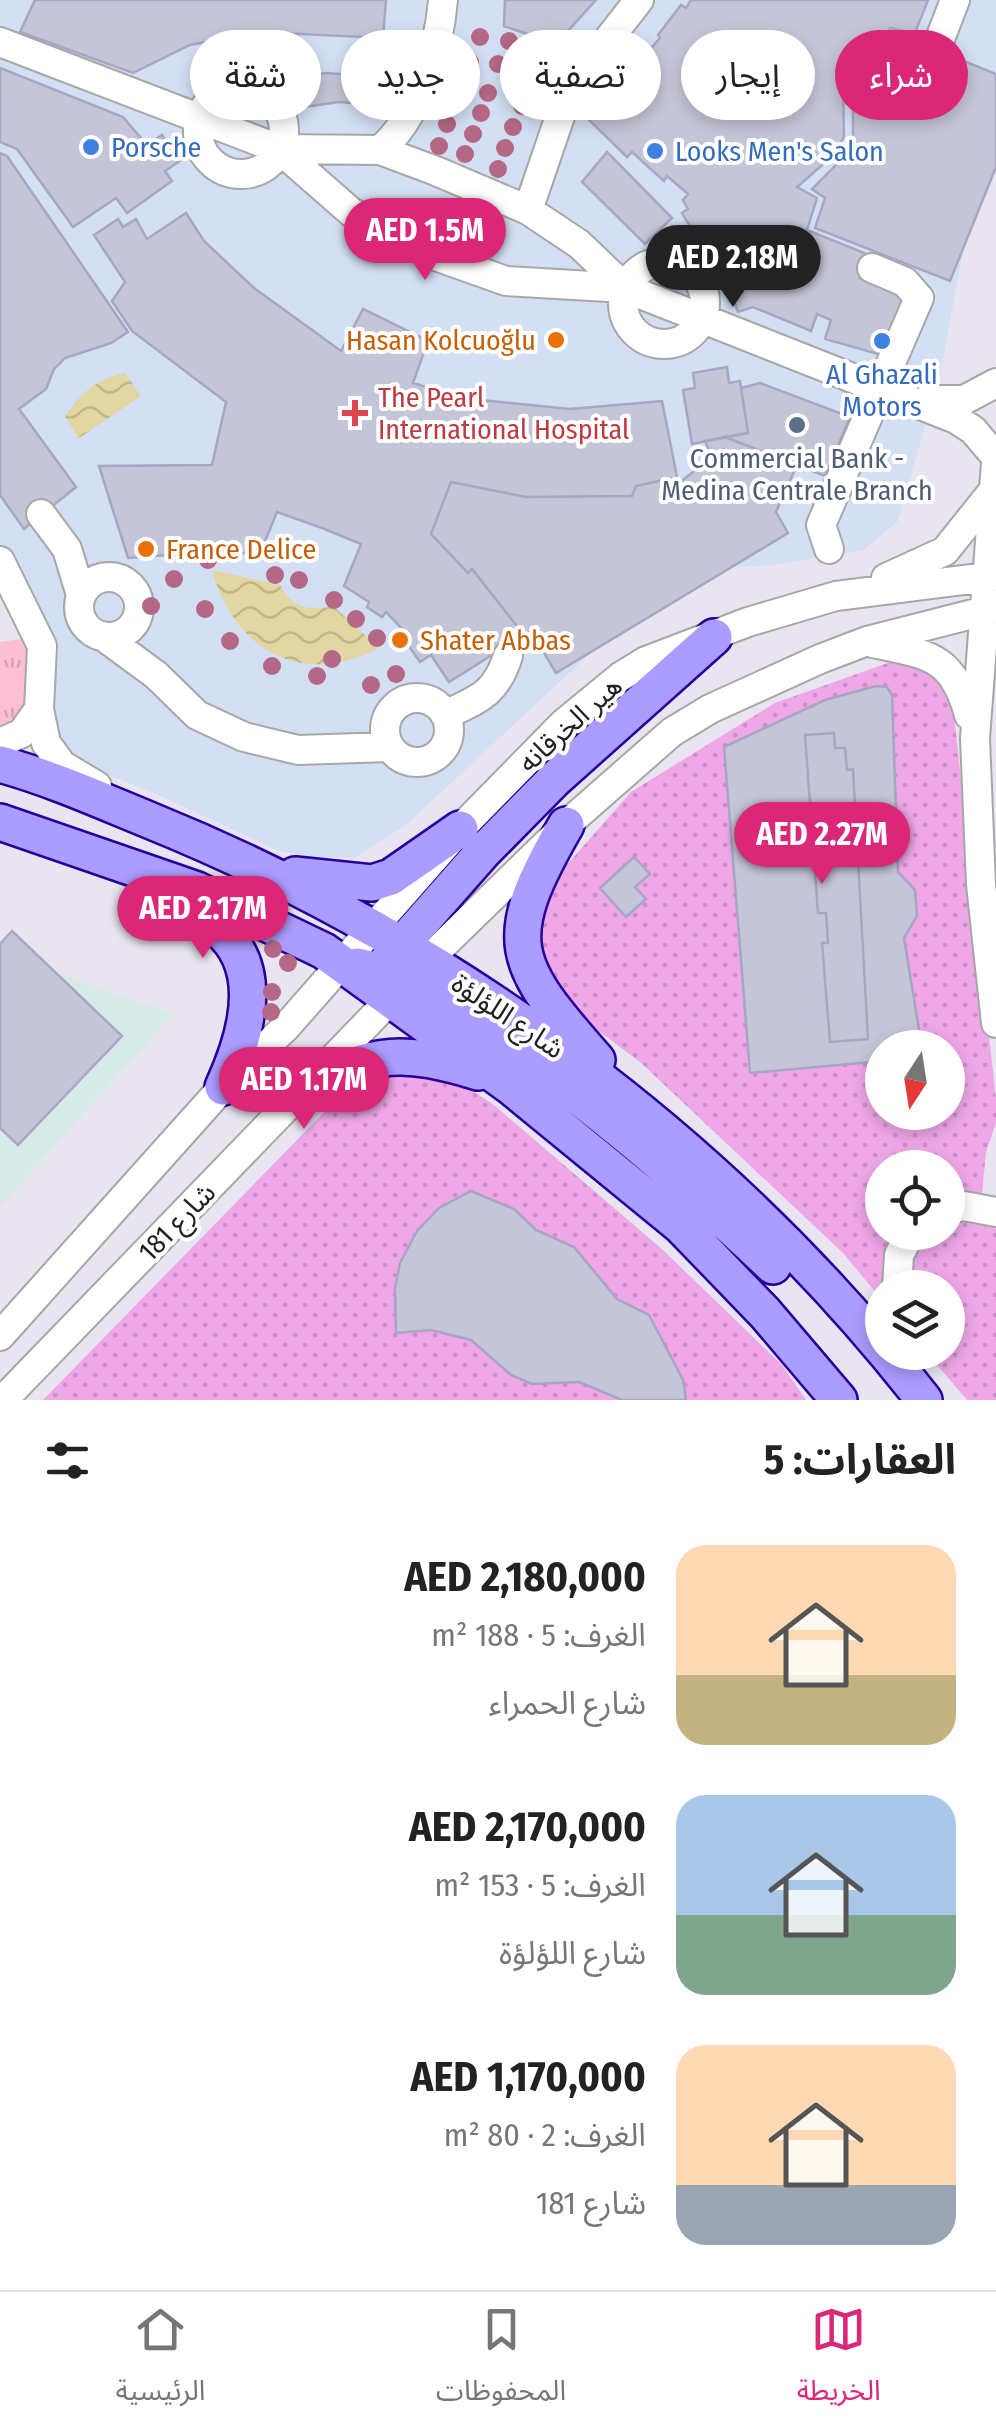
<!DOCTYPE html>
<html lang="ar">
<head>
<meta charset="utf-8">
<style>
	body { margin:0; font-family:"Fira Sans Condensed","Noto Sans Arabic",sans-serif; background:#f2f2f2; color:#222; direction:rtl; height:100vh; display:flex; flex-direction:column; font-size:38px; white-space:nowrap }
	* { box-sizing:border-box; margin:0 }
	p { font-size:32px; color:#767676 }
	.icon { flex:none; width:55px; height:55px; fill:none; stroke:currentColor; stroke-width:2; stroke-linecap:round; stroke-linejoin:round }
	.map { position:relative; height:1400px; overflow:hidden; direction:ltr }
	.sheet { display:flex; flex-direction:column; background:#fff; flex:1 }
	.sheet>* { flex:none }
	.hud { position:absolute; left:30px; top:30px; width:938px; height:90px; direction:rtl; display:flex; gap:20px }
	.needle { width:65px; rotate:192deg }
	.controls { position:absolute; left:865px; top:1030px; display:grid; gap:20px }
	.controls a { display:grid; place-items:center; width:100px; height:100px; border-radius:50%; background:#fff; box-shadow:0 5px 15px #0003; font-size:50px }
	.price { position:absolute; translate:-50% -85px; padding:0 22px; border-radius:35px; background:#db2777; color:#fff; font-size:32px; line-height:65px; filter:drop-shadow(0 2px 5px #0008) }
	.price::after { content:''; position:absolute; left:50%; top:60px; width:30px; height:22px; margin-left:-15px; background:inherit; clip-path:polygon(0 0,100% 0,50% 100%) }
	.price.current { background:#222; color:#fff }
	ul { padding:0; list-style:none }
	li { display:flex; align-items:center; gap:30px; height:250px; padding:0 40px }
	li span { display:grid; place-items:center; flex:none; width:280px; height:200px; border-radius:30px; color:#555 }
	li>.icon { margin-inline-start:auto }
	span .icon { width:120px; height:120px; fill:#fffc; stroke-width:1 }
	li b { font-size:42px }
	h2 { display:flex; justify-content:space-between; align-items:center; height:120px; padding:0 40px; font-size:42px }
	.tag { padding:0 35px; border-radius:45px; background:#fff; box-shadow:0 5px 15px #0003; font-size:35px; line-height:90px }
	.tag.current { background:#db2777; color:#fff }
	.dock { display:flex; justify-content:space-around; align-items:center; height:140px; border-top:2px solid #e0e0e0; background:#fff; font-size:28px; color:#767676 }
	.dock a { display:grid; justify-items:center; gap:5px }
	.dock .current { color:#db2777 }
	.map>svg:first-child { display:block }
</style>
</head>
<body>
<div class="map">
<svg width="996" height="1400" viewBox="0 0 996 1400">
	<defs>
		<pattern id="park-tufts" width="24" height="20" patternUnits="userSpaceOnUse" patternTransform="scale(2.5)"><rect width="24" height="20" fill="#febfd4"/><path d="M3 7l-1-3M5 7V3M7 7l1-3M15 17l-1-3M17 17v-4M19 17l1-3" fill="none" stroke="#d9a4b6"/></pattern>
		<pattern id="garden-dots" width="8" height="8" patternUnits="userSpaceOnUse" patternTransform="scale(2.5)"><rect width="8" height="8" fill="#efa7e8"/><path d="M2 2h.1M6 6h.1" fill="none" stroke="#cd8fc7" stroke-width="1.8" stroke-linecap="round"/></pattern>
		<pattern id="water-waves" width="16" height="10" patternUnits="userSpaceOnUse" patternTransform="scale(2.5)"><rect width="16" height="10" fill="#e2d6a2"/><path d="M0 5q4-4 8 0t8 0" fill="none" stroke="#c2b78b"/></pattern>
	</defs>
	<rect width="100%" height="100%" fill="#e8e5f1"/>
	<!-- commercial -->
	<path fill="#d3dff3" d="M 0,0 L 996,0 L 996,144 L 965,241 L 940,374 L 898,521 L 864,550 L 773,565 L 710,568 L 622,624 L 406,825 L 356,857 L 310,858 L 274,849 L 159,795 L 51,752 L 38,653 L 0,571 Z"/>
	<!-- industrial -->
	<path fill="#d6ebe6" d="M 0,953 L 173,1014 L 0,1207 Z"/>
	<!-- park -->
	<path fill="url(#park-tufts)" d="M 22,639 C 37,672 33,703 18,735 L 0,729 L 0,642 Z"/>
	<!-- garden -->
	<path fill="url(#garden-dots)" fill-rule="evenodd" d="M 899,659 L 937,669 L 953,706 L 996,1099 L 996,1123 L 986,1152 L 982,1194 L 996,1226 L 996,1400 L 967,1400 L 927,1353 L 948,1352 L 948,1288 L 882,1288 L 882,1300 L 843,1253 L 640,1062 L 585,1021 L 544,977 L 532,935 L 542,893 L 631,792 L 775,703 ZM 882,1048 L 948,1048 L 948,1112 L 882,1112 ZM 882,1168 L 948,1168 L 948,1232 L 882,1232 Z
		M 403,1070 L 457,1081 L 494,1105 L 663,1250 L 782,1365 L 806,1400 L 43,1400 L 339,1097 L 371,1076 Z"/>
	<!-- water -->
	<path fill="url(#water-waves)" d="M 125,373 L 141,396 L 79,438 L 65,417 C 80,393 97,379 125,373 Z
		M 212,570 L 280,585 C 291,607 309,612 333,606 L 379,648 C 302,688 234,651 212,570 Z"/>
	<!-- building -->
	<path fill="#c5c5d8" stroke="#a7a6c4" stroke-width="2.5" d="M 35,0 L 386,0 L 383,38 L 259,32 L 190,45 L 133,73 L 20,32 Z
		M 505,0 L 596,0 L 556,44 L 504,26 Z
		M 691,0 L 928,0 L 915,33 L 890,28 L 872,69 L 850,61 L 843,81 L 844,136 L 836,153 L 797,187 L 817,198 L 807,230 L 869,255 L 860,278 L 914,302 L 892,358 L 825,339 L 831,320 L 817,314 L 811,331 L 753,307 L 738,312 L 722,271 L 734,267 L 715,239 L 702,244 L 686,220 L 682,213 L 688,209 L 683,200 L 688,194 L 667,176 L 664,181 L 632,152 L 627,157 L 588,119 L 660,38 L 658,35 L 681,5 L 686,8 Z
		M 898,34 L 996,74 L 996,167 L 950,281 L 815,228 L 825,198 L 812,189 L 845,156 L 853,139 L 853,84 L 859,68 L 880,71 Z
		M 0,68 L 123,117 L 147,145 L 162,135 L 180,161 L 165,171 L 172,181 L 127,213 L 116,198 L 73,227 L 17,149 L 0,142 Z
		M 327,73 L 391,78 L 388,106 L 339,102 L 304,107 L 301,76 Z
		M 607,152 L 672,218 L 645,244 L 582,182 Z
		M 0,153 L 7,156 L 128,332 L 111,343 L 65,358 L 54,369 L 46,389 L 19,409 L 76,487 L 24,529 L 0,495 Z
		M 186,213 L 204,241 L 254,288 L 341,351 L 363,309 L 428,341 L 413,383 L 462,398 L 570,409 L 662,401 L 677,477 L 636,486 L 632,496 L 526,497 L 451,482 L 431,534 L 468,573 L 472,569 L 524,635 L 449,682 L 431,655 L 420,662 L 399,632 L 402,629 L 386,612 L 382,617 L 367,607 L 369,602 L 344,586 L 361,544 L 322,528 L 277,512 L 259,556 L 225,549 L 223,555 L 204,555 L 204,548 L 181,547 L 181,554 L 128,558 L 99,466 L 212,465 L 226,402 L 132,331 L 112,301 L 125,282 L 94,235 L 118,219 L 123,227 L 136,219 L 147,239 Z
		M 727,367 L 729,383 L 740,381 L 748,433 L 692,444 L 683,390 L 695,388 L 693,373 Z
		M 760,383 L 850,417 L 825,476 L 725,437 L 748,433 L 741,388 Z
		M 725,437 L 797,465 L 776,512 L 788,533 L 556,673 L 531,631 L 524,635 L 472,569 L 468,573 L 431,534 L 451,482 L 526,497 L 632,496 L 636,486 L 677,477 L 679,483 L 712,457 L 705,441 Z
		M 876,686 L 887,687 L 892,695 L 898,872 L 915,890 L 917,916 L 904,938 L 922,1048 L 882,1048 L 882,1061 L 750,1073 L 724,747 L 825,700 Z
		M 834,733 L 835,748 L 845,748 L 847,770 L 853,769 L 868,1039 L 830,1042 L 822,943 L 828,943 L 826,913 L 818,913 L 805,735 Z
		M 634,857 L 650,874 L 635,887 L 646,899 L 626,917 L 600,888 Z
		M 12,931 L 122,1036 L 18,1145 L 0,1128 L 0,944 Z
		M 471,1191 L 514,1209 L 536,1230 L 574,1247 L 617,1299 L 649,1315 L 683,1380 L 686,1400 L 622,1400 L 579,1382 L 532,1384 L 511,1375 L 471,1340 L 431,1330 L 396,1333 L 395,1288 L 400,1263 L 417,1231 L 439,1208 Z"/>
	<g fill="none" stroke-linecap="round" stroke-linejoin="round">
		<!-- minor casing -->
		<g stroke="#a7a7a7" stroke-width="32">
			<path id="minor" d="M 940,39 L 955,0
				M 0,42 L 279,149 L 351,212 L 430,254 L 506,281 L 625,288 L 956,419 L 973,430 L 996,457
				M198 131a43 43 0 1 1 86 0a43 43 0 1 1-86 0Z
				M 279,149 L 380,150 L 436,171 L 528,210 L 579,244 L 625,288
				M 380,150 C 418,118 439,49 443,0
				M 528,210 L 569,90 L 639,0
				M623 303a41 41 0 1 1 82 0a41 41 0 1 1-82 0Z
				M 927,400 L 964,400 L 996,383
				M 996,463 L 975,738 L 981,884 L 996,1023
				M 41,514 L 67,549 L 81,595
				M 829,549 L 821,525 L 919,298 L 905,282 L 872,268
				M 0,561 L 42,646 L 39,709 L 46,743 L 62,765 L 97,786
				M79 607a30 30 0 1 1 60 0a30 30 0 1 1-60 0Z
				M 886,578 L 945,551 L 993,491
				M 103,636 L 156,675 L 197,715 L 244,737 L 298,750 L 389,747
				M 869,642 C 925,655 952,652 969,715
				M385 730a32 32 0 1 1 64 0a32 32 0 1 1-64 0Z
				M 445,715 C 479,699 496,694 508,656
				M 0,743 L 22,733 L 39,709
				M 948,1209 L 964,1206 L 996,1212
				M 897,1288 L 899,1255 L 911,1232
				M 0,1336 L 223,1087 L 286,1027 L 460,829 L 564,723 L 620,677 L 646,661 L 748,622 L 836,596 L 996,576
				M 3,1400 L 446,942 L 566,825 L 672,732 L 710,709 L 820,659 L 867,641 L 996,608"/>
		</g>
		<!-- major casing -->
		<g stroke="#27009b" stroke-width="40">
			<path id="major" d="M 0,764 C 51,778 100,800 149,820 C 450,942 724,1144 924,1400
				M 0,822 L 197,890 L 324,951 L 510,1086 L 681,1226 L 765,1313 L 839,1400
				M 566,825 C 499,941 510,962 597,1060
				M 295,875 L 372,883 L 391,877 L 460,829
				M 171,897 C 186,908 202,917 217,928 C 268,968 245,1039 223,1087
				M 388,960 L 483,852 L 555,779 L 714,637
				M 357,966 C 408,975 443,1002 485,1030 C 590,1099 682,1180 773,1266
				M 308,1087 C 374,1050 405,1050 478,1072"/>
		</g>
		<!-- minor -->
		<use href="#minor" stroke="#fff" stroke-width="28"/>
		<!-- major -->
		<use href="#major" stroke="#ab9cff" stroke-width="35"/>
	</g>
	<!-- trees -->
	<g fill="#b46886">
		<circle cx="480" cy="37" r="9"/>
		<circle cx="509" cy="41" r="9"/>
		<circle cx="532" cy="52" r="9"/>
		<circle cx="470" cy="62" r="9"/>
		<circle cx="498" cy="64" r="9"/>
		<circle cx="525" cy="74" r="9"/>
		<circle cx="463" cy="81" r="9"/>
		<circle cx="488" cy="93" r="9"/>
		<circle cx="457" cy="102" r="9"/>
		<circle cx="522" cy="106" r="9"/>
		<circle cx="481" cy="113" r="9"/>
		<circle cx="447" cy="124" r="9"/>
		<circle cx="513" cy="127" r="9"/>
		<circle cx="473" cy="134" r="9"/>
		<circle cx="439" cy="146" r="9"/>
		<circle cx="505" cy="148" r="9"/>
		<circle cx="465" cy="154" r="9"/>
		<circle cx="498" cy="169" r="9"/>
		<circle cx="208" cy="560" r="9"/>
		<circle cx="275" cy="575" r="9"/>
		<circle cx="174" cy="579" r="9"/>
		<circle cx="299" cy="580" r="9"/>
		<circle cx="334" cy="600" r="9"/>
		<circle cx="151" cy="606" r="9"/>
		<circle cx="205" cy="609" r="9"/>
		<circle cx="356" cy="619" r="9"/>
		<circle cx="377" cy="638" r="9"/>
		<circle cx="230" cy="641" r="9"/>
		<circle cx="332" cy="659" r="9"/>
		<circle cx="272" cy="666" r="9"/>
		<circle cx="396" cy="674" r="9"/>
		<circle cx="317" cy="676" r="9"/>
		<circle cx="371" cy="685" r="9"/>
		<circle cx="273" cy="949" r="9"/>
		<circle cx="288" cy="963" r="9"/>
		<circle cx="272" cy="992" r="9"/>
		<circle cx="271" cy="1012" r="9"/>
	</g>
	<!-- markers -->
	<g fill="#3f7fe0" stroke="#fff" stroke-width="4">
		<circle cx="91" cy="147" r="10"/>
		<circle cx="655" cy="151" r="10"/>
		<circle cx="882" cy="341" r="10"/>
	</g>
	<g fill="#e8710a" stroke="#fff" stroke-width="4">
		<circle cx="556" cy="340" r="10"/>
		<circle cx="146" cy="549" r="10"/>
		<circle cx="400" cy="640" r="10"/>
	</g>
	<path fill="#e0444e" stroke="#fff" stroke-width="4" d="M350 398h10v10h10v10h-10v10h-10v-10h-10v-10h10z"/>
	<circle fill="#5c6f8a" stroke="#fff" stroke-width="4" cx="797" cy="425" r="10"/>
	<g text-anchor="middle" dominant-baseline="central" stroke-width="8" stroke-linejoin="round" paint-order="stroke">
		<!-- shop labels -->
		<g font-size="28" fill="#366cbe" stroke="#fff" text-anchor="start">
			<text x="111" y="147">Porsche</text>
			<text x="675" y="151">Looks Men's Salon</text>
			<text x="882" y="374" text-anchor="middle">Al Ghazali<tspan x="882" dy="32">Motors</tspan></text>
		</g>
		<!-- food labels -->
		<g font-size="28" fill="#c56008" stroke="#fff" text-anchor="start">
			<text x="536" y="340" text-anchor="end">Hasan Kolcuoğlu</text>
			<text x="166" y="549">France Delice</text>
			<text x="420" y="640">Shater Abbas</text>
		</g>
		<!-- health labels -->
		<g font-size="28" fill="#be3a42" stroke="#fff" text-anchor="start">
			<text x="378" y="397">The Pearl<tspan x="378" dy="32">International Hospital</tspan></text>
		</g>
		<!-- service labels -->
		<g font-size="28" fill="#4e5e75" stroke="#fff">
			<text x="797" y="458">Commercial Bank -<tspan x="797" dy="32">Medina Centrale Branch</tspan></text>
		</g>
		<!-- street labels -->
		<g font-size="28" fill="#202020" stroke="#fff">
			<text transform="translate(570 724) rotate(-42)">هير الخرقانه</text>
			<text transform="translate(508 1016) rotate(34)">شارع اللؤلؤة</text>
			<text transform="translate(177 1222) rotate(-46)">شارع 181</text>
		</g>
	</g>
</svg>
<div class="controls">
<a><svg class="needle" viewBox="-14 -14 28 28"><path d="M0-13l5 13h-10z" fill="#e53935"/><path d="M0 13l5-13h-10z" fill="#767676"/></svg></a>
<a><svg class="icon" aria-label="locate" viewBox="0 0 24 24"><circle cx="12" cy="12" r="6"/><path d="M12 2v4M12 18v4M2 12h4M18 12h4"/></svg></a>
<a><svg class="icon" aria-label="layers" viewBox="0 0 24 24"><path d="M12 4l9 5-9 5-9-5zM3 14l9 5 9-5"/></svg></a>
</div>
<b class="price" style="left:425px;top:283px">AED 1.5M</b>
<b class="price current" style="left:733px;top:310px">AED 2.18M</b>
<b class="price" style="left:822px;top:887px">AED 2.27M</b>
<b class="price" style="left:203px;top:961px">AED 2.17M</b>
<b class="price" style="left:304px;top:1132px">AED 1.17M</b>
<div class="hud">
<a class="tag current">شراء</a>
<a class="tag">إيجار</a>
<a class="tag">تصفية</a>
<a class="tag">جديد</a>
<a class="tag">شقة</a>
</div>
</div>
<section class="sheet">
<h2>العقارات: 5<svg class="icon" aria-label="filters" viewBox="0 0 24 24"><path d="M4 7h16M4 17h16"/><circle cx="9" cy="7" r="2"/><circle cx="15" cy="17" r="2"/></svg></h2>
<ul>
<li><span style="background:linear-gradient(#ffd9b3 65%,#c2b280 0)"><svg class="icon" aria-label="home" viewBox="0 0 24 24"><path d="M3 11l9-7 9 7M6 9v11h12V9"/></svg></span><div><b>AED 2,180,000</b><p>الغرف: 5 · 188 m²</p><p>شارع الحمراء</p></div></li>
<li><span style="background:linear-gradient(#a9c7e8 60%,#7fa58c 0)"><svg class="icon" aria-label="home" viewBox="0 0 24 24"><path d="M3 11l9-7 9 7M6 9v11h12V9"/></svg></span><div><b>AED 2,170,000</b><p>الغرف: 5 · 153 m²</p><p>شارع اللؤلؤة</p></div></li>
<li><span style="background:linear-gradient(#ffd9b3 70%,#9aa5b1 0)"><svg class="icon" aria-label="home" viewBox="0 0 24 24"><path d="M3 11l9-7 9 7M6 9v11h12V9"/></svg></span><div><b>AED 1,170,000</b><p>الغرف: 2 · 80 m²</p><p>شارع 181</p></div></li>
</ul>
</section>
<nav class="dock">
<a class="current"><svg class="icon" aria-label="map" viewBox="0 0 24 24"><path d="M3 6l6-2 6 2 6-2v14l-6 2-6-2-6 2zM9 4v14M15 6v14"/></svg>الخريطة</a>
<a><svg class="icon" aria-label="saved" viewBox="0 0 24 24"><path d="M7 4h10v16l-5-4-5 4z"/></svg>المحفوظات</a>
<a><svg class="icon" aria-label="home" viewBox="0 0 24 24"><path d="M3 11l9-7 9 7M6 9v11h12V9"/></svg>الرئيسية</a>
</nav>
</body>
</html>
